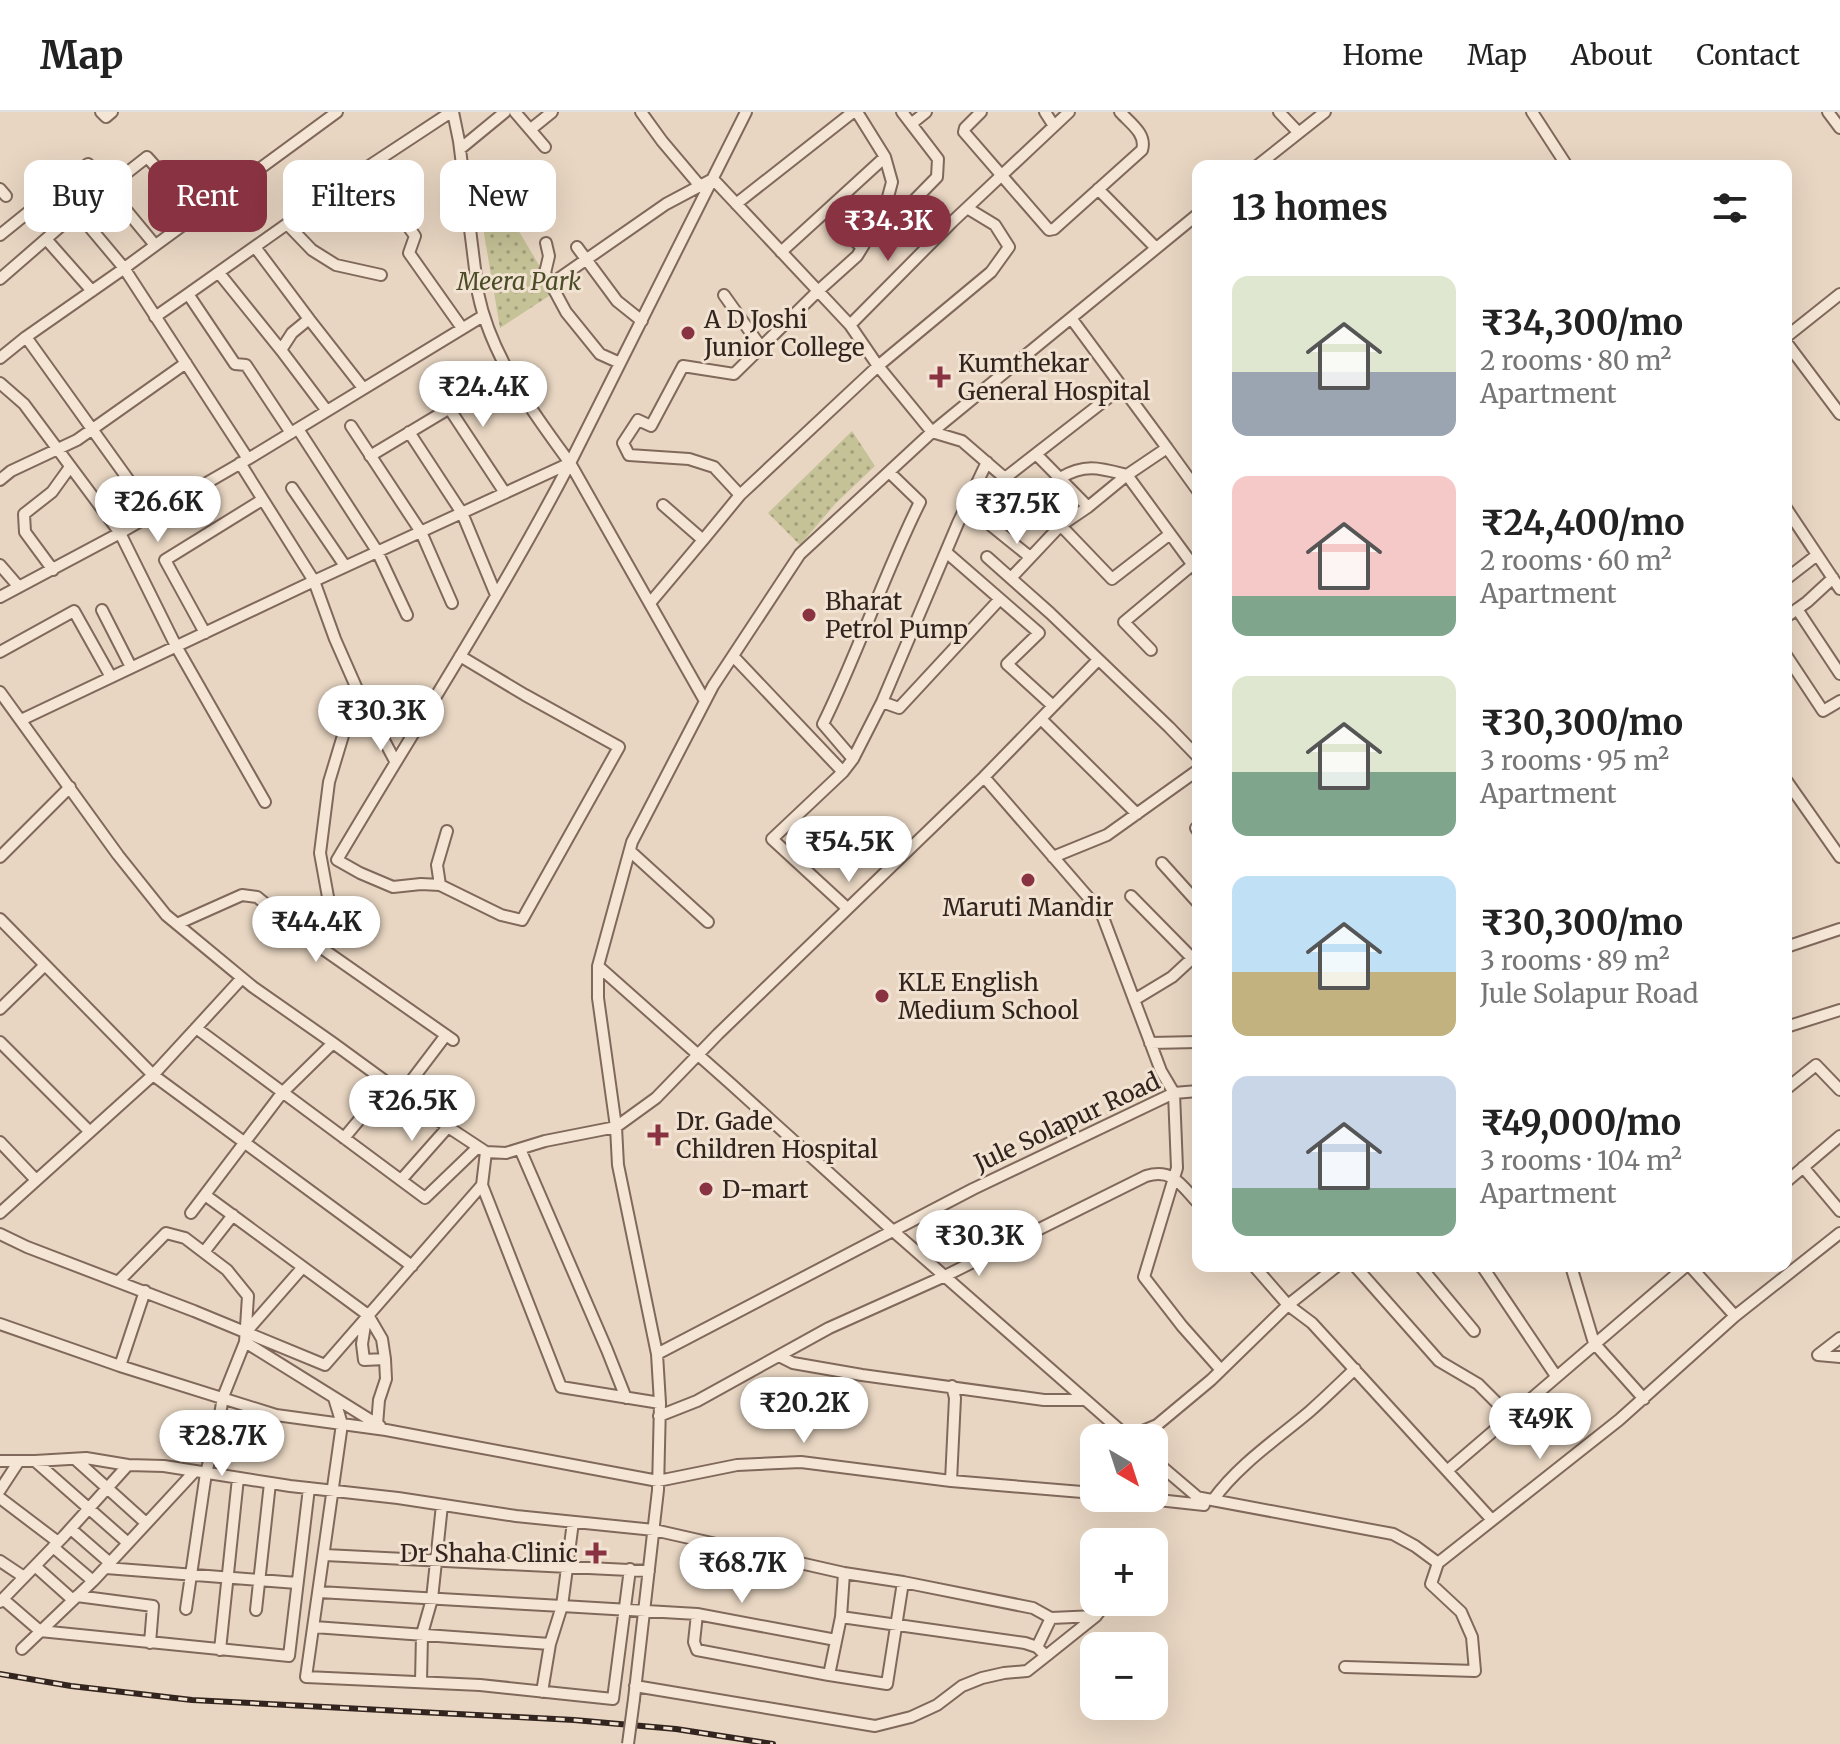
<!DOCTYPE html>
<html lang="en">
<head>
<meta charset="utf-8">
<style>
	body { margin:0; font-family:Merriweather,serif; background:#f2f2f2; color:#222; height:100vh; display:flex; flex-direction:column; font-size:30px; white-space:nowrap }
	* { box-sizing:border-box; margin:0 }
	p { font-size:26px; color:#767676 }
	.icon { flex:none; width:44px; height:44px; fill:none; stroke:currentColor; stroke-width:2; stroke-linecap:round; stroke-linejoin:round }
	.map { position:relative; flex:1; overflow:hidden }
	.sheet { position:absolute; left:1192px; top:48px; width:600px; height:1112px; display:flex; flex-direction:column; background:#fff; border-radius:16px; box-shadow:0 8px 32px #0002 }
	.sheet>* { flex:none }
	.guide { position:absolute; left:24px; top:48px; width:760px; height:72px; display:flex; gap:16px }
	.needle { width:52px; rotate:141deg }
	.controls { position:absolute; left:1080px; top:1312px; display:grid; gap:16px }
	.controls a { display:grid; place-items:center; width:88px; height:88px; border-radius:16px; background:#fff; box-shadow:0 8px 32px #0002; font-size:40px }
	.price { position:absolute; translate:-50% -68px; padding:0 18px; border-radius:28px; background:#fff; color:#222; font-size:26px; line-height:52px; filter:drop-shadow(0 2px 4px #0008) }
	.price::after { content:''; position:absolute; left:50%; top:48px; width:24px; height:18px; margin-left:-12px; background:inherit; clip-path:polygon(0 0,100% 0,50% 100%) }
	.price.selected { background:#893241; color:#fff }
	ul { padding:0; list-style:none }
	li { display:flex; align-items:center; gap:24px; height:200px; padding:0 40px }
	li span { display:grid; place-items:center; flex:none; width:224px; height:160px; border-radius:16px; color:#555 }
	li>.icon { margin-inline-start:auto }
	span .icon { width:96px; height:96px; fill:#fffc; stroke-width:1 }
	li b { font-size:34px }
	h2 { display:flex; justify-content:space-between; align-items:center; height:96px; padding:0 40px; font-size:34px }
	.tag { padding:0 28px; border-radius:16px; background:#fff; box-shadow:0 8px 32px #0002; font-size:28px; line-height:72px }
	.tag.selected { background:#893241; color:#fff }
	header { display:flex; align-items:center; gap:48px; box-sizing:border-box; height:112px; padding:0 40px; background:#fff; border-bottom:2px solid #e0e0e0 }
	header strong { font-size:38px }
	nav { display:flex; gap:44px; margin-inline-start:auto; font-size:28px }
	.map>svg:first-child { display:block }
</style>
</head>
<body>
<header>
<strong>Map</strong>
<nav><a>Home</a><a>Map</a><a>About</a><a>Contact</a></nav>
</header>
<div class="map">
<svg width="1840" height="1632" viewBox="0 0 1840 1632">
	<defs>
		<pattern id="green-dots" width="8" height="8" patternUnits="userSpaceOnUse" patternTransform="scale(2)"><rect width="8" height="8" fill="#c5c297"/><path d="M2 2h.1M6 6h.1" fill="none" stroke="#a19d7b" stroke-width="1.8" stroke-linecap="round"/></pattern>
	</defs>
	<rect width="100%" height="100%" fill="#e8d6c2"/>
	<!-- green -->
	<path fill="url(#green-dots)" d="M 492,74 L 555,180 L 500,216 L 477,80 Z
		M 852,319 L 875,354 L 836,391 L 800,433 L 768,401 Z"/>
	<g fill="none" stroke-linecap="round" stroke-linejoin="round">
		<!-- minor casing -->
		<g stroke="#80685b" stroke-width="14">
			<path id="minor" d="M 101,0 L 106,5 L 112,0
				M 453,0 L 459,29 L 478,181 C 491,245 532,299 570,351
				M 515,0 L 545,35
				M 641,0 L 662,29 L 700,74
				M 981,0 L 965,16 L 964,20 L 1049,118 L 1054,117 L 1142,38 C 1147,22 1130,11 1120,0
				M 1045,0 L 1054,14
				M 1279,0 L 1298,20
				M 1532,0 L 1567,54
				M 1828,0 L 1840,16
				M 911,12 L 926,0
				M 531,17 L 552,0
				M 460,37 L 505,0
				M 1257,54 L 1325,0
				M 366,56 L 415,124 L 409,141 L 462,216
				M 0,77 L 6,84
				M 1098,77 L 1156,136
				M 736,92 L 853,0
				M 36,93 L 56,118
				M 826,99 L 885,45
				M 77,100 L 147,45 L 197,101
				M 287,112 L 312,138 L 336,153 L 381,163
				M 0,123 L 88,52 L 155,133
				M 870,123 L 888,115 L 937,65 L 938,47 L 902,0
				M 546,131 L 549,144 L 545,161 L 566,200 L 600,242 L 620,251
				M 255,135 L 309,207 L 292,221 L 281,238 L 327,299
				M 577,135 L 617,189 L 642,209
				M 781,140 L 826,99 L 862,136
				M 219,161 L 281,238
				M 0,167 L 46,127
				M 551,172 L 666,92 L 713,67 L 850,213 L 952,110 L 1069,0
				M 92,179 L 46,127 L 77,100 L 124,156 L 248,347
				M 724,183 L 761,235
				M 155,205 L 188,182
				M 1071,206 L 1167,336
				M 309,207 L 363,276
				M 850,213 L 878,254 L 932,320 L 962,329 L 1066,419 L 1112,467 L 1170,422
				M 26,225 L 153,402
				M 1786,225 L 1840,182
				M 1786,230 L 1840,302
				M 0,246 L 26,225 L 119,160 L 337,0
				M 0,271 L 24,292 L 120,421 L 176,534 L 265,690
				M 433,272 L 505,381
				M 351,314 L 421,420 L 452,491
				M 298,317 L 377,439 L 407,503
				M 409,320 L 462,401 L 496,483
				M 291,321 L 246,253 L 235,252 L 188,182 L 366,56 L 451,0
				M 370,344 L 510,260
				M 240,351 L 314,469 L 335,527 L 357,577 L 395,649
				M 1005,366 L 1122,275
				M 1060,366 C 1085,351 1100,356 1127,363
				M 0,368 L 11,359 L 77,328 L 186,251
				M 292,376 L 345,454
				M 1198,379 L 1167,336 L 1127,363 L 1198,460
				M 740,383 L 714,355 L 689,347 L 629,343 L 623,331 L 638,308 L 651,314 L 683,254 L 734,262 L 818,179 L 857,144 L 884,100 L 892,70 L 885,45 L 857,0
				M 967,394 L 1030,445
				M 1088,395 L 1127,363
				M 1786,396 L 1840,477
				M 703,428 L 740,383 L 878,254 L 991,160 L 1009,135 L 995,113 L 967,96
				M 946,440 L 1039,521 L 1007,552 L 1053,594
				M 987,445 L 1050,501 L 1169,615 L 1198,645
				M 0,453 L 19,475
				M 53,458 L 25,420 L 24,402 L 52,380 L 70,355
				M 1011,466 L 1060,414 L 1088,395 L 1036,342
				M 1786,467 L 1817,443
				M 0,485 L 120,421 L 248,347 L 483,204
				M 650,491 L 703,428 L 663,393
				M 1797,497 L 1840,562
				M 102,498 L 131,555
				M 1786,505 L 1807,490 L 1833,466
				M 205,521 L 165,448 L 262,388
				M 1151,538 L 1124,510 L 1197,449
				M 0,540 L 74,499 L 111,565
				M 1786,543 L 1823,599 L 1840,589
				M 460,544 L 525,583 L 619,635 L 522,808 L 501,803 L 440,773 L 421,772 L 393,775 L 360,761 L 337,748 C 415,616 499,487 570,351
				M 733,544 L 843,660
				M 0,580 L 118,743 L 166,803 L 253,875 L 333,931 L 448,1015 L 486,1040 L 506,1041 L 545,1029 L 616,1015 L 656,986 L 718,922 L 984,665 L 1098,548
				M 705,589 L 570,351 L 746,0
				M 882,590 L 899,596 L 1000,487
				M 1041,607 L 1137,702
				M 21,608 L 314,469 L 570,351
				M 853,647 L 823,612 C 859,539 884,462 920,390 L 889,360
				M 984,665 L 1101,800 L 1161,959 L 1174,981 L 1177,1056 L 1144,1165 L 1182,1214 L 1221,1258
				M 1786,668 L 1840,745
				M 1196,716 L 1198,719
				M 630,739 L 708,810
				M 0,745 L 70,675
				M 1053,745 L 1107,723 L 1198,658
				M 1162,751 L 1198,791
				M 440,773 L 437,753 L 447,719
				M 1131,784 L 1192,846
				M 847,796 L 772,727 L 843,660 L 853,647 L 882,590 L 958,411 L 987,350
				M 0,807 L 153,963 L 412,1154
				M 177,812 L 242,783 L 257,785 L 310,828 L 453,928
				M 310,828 L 330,796 L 320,741 L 329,670 L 357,577
				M 1786,835 L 1840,817
				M 598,854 L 731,972 L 892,1118 L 1129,1326
				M 1134,888 L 1172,865 L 1198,841
				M 0,897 L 45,853
				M 1786,915 L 1840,898
				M 196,916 L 425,1086 L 478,1035
				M 0,930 L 90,1020
				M 1150,931 L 1198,930
				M 1786,977 L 1816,953 L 1840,978
				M 402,981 L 446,923
				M 344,1026 L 389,972
				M 0,1030 L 36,1068
				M 520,1037 L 607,1238 L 626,1286
				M 486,1040 L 482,1073 L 561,1275 L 660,1291
				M 1803,1055 L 1840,1099
				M 401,1068 L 448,1015
				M 1786,1070 L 1840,1024
				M 205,1083 L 368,1203 L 382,1227 L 385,1247 L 386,1267 L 379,1288 L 377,1313
				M 0,1101 L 153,963 L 242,866
				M 191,1101 L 282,981 L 333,931
				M 0,1122 L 27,1135 L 194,1199 L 325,1253 L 482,1073
				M 204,1140 L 233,1103
				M 1254,1154 L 1288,1193 L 1312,1211 L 1492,1408
				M 1355,1154 L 1439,1249 L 1478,1272 L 1510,1304
				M 1420,1154 L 1474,1219
				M 1482,1154 L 1556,1264
				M 1571,1154 L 1594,1231 L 1644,1287
				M 1690,1154 L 1735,1204
				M 119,1169 L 166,1121 L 185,1126 L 227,1158 L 248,1184 L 245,1230 L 380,1314
				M 366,1207 L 362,1232 L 364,1248 L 385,1247
				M 0,1212 L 120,1254 L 276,1303 L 386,1318 L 658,1369 L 737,1353 L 801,1350 L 951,1369 L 1094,1381
				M 246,1220 L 303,1155
				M 1840,1226 L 1818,1243 L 1840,1245
				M 657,1242 L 973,1077 L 1174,981 L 1198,979
				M 779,1244 L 793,1251 L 862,1263 L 1044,1288 L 1085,1288
				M 120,1254 L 145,1179
				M 334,1286 L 342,1312 L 306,1565 L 480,1573 L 613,1587 L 630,1457
				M 659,1304 L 697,1289 L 829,1216 L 945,1164 L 1146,1064 C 1173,1056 1181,1073 1198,1091
				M 1128,1325 L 1157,1313 L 1211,1268 L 1288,1193 L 1337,1154
				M 75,1347 L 146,1411
				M 1154,1348 L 1201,1388
				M 0,1349 L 35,1349 L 86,1346 L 128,1353 L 164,1354 L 290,1374 L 398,1386 L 516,1404 L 654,1418 L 844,1461 L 903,1470 L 1033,1496 L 1051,1506 L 1096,1504
				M 35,1349 L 128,1431
				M 1448,1358 L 1686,1154
				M 951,1369 L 955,1286 L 952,1274
				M 0,1378 L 19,1349
				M 1196,1385 L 1393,1422 L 1415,1434 L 1438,1451
				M 0,1386 L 58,1430
				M 1140,1386 L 1204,1393
				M 1213,1388 C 1238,1353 1277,1327 1309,1300 C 1325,1286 1340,1271 1355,1257
				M 71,1417 L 110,1451
				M 53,1435 L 93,1469
				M 325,1443 L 649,1459
				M 0,1449 L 24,1465
				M 35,1454 L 73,1488
				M 106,1456 L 297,1471
				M 319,1480 L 562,1494 L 573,1410
				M 77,1484 L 153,1494 L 150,1531
				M 3,1487 L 40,1519 L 289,1544 L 309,1376
				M 0,1490 L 64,1424 L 128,1353
				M 186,1497 L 206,1361 L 218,1314 L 223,1285 L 245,1230
				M 256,1498 L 270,1371
				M 697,1502 L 694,1530 L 697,1538 L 829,1563 L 887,1572 L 903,1470
				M 314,1515 L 550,1532
				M 1037,1535 L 1051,1506
				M 22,1537 L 93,1469 L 195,1359
				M 220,1538 L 238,1366
				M 1046,1544 L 1096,1504 L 1107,1490
				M 1345,1555 L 1475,1559 L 1472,1525 L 1461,1500 L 1431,1472 L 1438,1451 L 1619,1308 L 1735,1204 L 1840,1121
				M 829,1563 L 841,1505 L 844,1461
				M 421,1570 L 422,1522 L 432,1487 L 442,1393
				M 635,1574 L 875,1614 L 911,1605 L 937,1593 L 962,1574 L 982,1566 L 1004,1561 L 1027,1559 L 1046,1544 L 1037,1535 L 1025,1531 L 841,1505
				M 542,1580 L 550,1532 L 562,1494 L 697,1502 L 836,1528
				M 634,1587 L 658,1378 L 660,1291 L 657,1242 L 618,1053 L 616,1015 L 598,886 L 598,854 L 632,730 L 713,574 L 800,442 L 932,320 L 1198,102"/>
		</g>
		<!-- minor -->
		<use href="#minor" stroke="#f4e5d4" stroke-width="10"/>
		<!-- rail casing -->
		<g stroke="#32241e" stroke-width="6">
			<path id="rail" d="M 0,1562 L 71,1574 L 192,1588 L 574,1608 L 676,1617 L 773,1632"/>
		</g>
		<!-- rail -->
		<use href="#rail" stroke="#f1e2d1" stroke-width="3" stroke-dasharray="9" stroke-linecap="butt"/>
		<!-- minor-bridge casing -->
		<g stroke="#80685b" stroke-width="14" stroke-linecap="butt">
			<path id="minor-bridge" d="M 628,1632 L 634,1587"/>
		</g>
		<!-- minor-bridge -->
		<use href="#minor-bridge" stroke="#f4e5d4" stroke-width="10"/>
	</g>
	<!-- markers -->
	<g fill="#893241" stroke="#f1e2d1" stroke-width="3">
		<circle cx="688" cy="221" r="8"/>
		<path d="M936 253h8v8h8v8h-8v8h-8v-8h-8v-8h8z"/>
		<circle cx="809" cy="503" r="8"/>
		<circle cx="1028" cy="768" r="8"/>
		<circle cx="882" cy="884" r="8"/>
		<path d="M654 1011h8v8h8v8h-8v8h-8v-8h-8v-8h8z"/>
		<circle cx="706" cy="1077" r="8"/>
		<path d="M592 1429h8v8h8v8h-8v8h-8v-8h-8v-8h8z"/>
	</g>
	<g text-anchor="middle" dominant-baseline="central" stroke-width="6" stroke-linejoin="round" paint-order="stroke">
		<!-- park labels -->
		<g font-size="24" font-style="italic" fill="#494c27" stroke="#f1e2d1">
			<text x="519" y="169">Meera Park</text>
		</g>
		<!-- poi labels -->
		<g font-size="24" fill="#32241e" stroke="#f1e2d1" text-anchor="start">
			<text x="704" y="207">A D Joshi<tspan x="704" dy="28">Junior College</tspan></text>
			<text x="958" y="251">Kumthekar<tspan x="958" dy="28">General Hospital</tspan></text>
			<text x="825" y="489">Bharat<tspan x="825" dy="28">Petrol Pump</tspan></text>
			<text x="1028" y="795" text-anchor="middle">Maruti Mandir</text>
			<text x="898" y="870">KLE English<tspan x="898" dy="28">Medium School</tspan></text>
			<text x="676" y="1009">Dr. Gade<tspan x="676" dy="28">Children Hospital</tspan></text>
			<text x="722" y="1077">D-mart</text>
			<text x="578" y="1441" text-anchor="end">Dr Shaha Clinic</text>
		</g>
		<!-- street labels -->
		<g font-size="24" fill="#32241e" stroke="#f1e2d1">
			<text transform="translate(1067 1010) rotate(-25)">Jule Solapur Road</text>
		</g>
	</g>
</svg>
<div class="controls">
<a><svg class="needle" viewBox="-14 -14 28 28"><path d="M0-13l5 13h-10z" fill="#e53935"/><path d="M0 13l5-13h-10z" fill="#767676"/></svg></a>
<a>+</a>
<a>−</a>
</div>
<b class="price selected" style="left:888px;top:151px">₹34.3K</b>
<b class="price" style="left:483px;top:317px">₹24.4K</b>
<b class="price" style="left:158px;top:432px">₹26.6K</b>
<b class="price" style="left:1017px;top:434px">₹37.5K</b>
<b class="price" style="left:381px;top:641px">₹30.3K</b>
<b class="price" style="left:849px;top:772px">₹54.5K</b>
<b class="price" style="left:316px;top:852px">₹44.4K</b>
<b class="price" style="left:412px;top:1031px">₹26.5K</b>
<b class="price" style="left:979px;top:1166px">₹30.3K</b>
<b class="price" style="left:804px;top:1333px">₹20.2K</b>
<b class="price" style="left:1540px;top:1349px">₹49K</b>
<b class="price" style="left:222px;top:1366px">₹28.7K</b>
<b class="price" style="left:742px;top:1493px">₹68.7K</b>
<div class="guide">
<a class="tag">Buy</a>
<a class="tag selected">Rent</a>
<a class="tag">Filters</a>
<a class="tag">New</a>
</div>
<section class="sheet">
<h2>13 homes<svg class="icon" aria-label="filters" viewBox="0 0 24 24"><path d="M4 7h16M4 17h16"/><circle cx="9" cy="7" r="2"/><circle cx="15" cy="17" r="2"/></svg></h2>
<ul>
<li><span style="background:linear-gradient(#dfe7d0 60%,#9aa5b1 0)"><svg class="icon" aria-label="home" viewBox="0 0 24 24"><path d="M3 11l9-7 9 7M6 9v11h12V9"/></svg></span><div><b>₹34,300/mo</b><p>2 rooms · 80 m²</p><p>Apartment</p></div></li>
<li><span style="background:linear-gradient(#f6c9c9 75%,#7fa58c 0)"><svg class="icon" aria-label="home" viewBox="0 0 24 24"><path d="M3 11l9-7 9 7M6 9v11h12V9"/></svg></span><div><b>₹24,400/mo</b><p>2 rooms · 60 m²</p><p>Apartment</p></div></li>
<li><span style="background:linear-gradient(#dfe7d0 60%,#7fa58c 0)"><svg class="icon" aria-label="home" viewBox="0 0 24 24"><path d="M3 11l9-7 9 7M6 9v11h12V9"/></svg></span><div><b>₹30,300/mo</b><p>3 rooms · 95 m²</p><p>Apartment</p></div></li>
<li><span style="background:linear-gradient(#bfe0f5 60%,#c2b280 0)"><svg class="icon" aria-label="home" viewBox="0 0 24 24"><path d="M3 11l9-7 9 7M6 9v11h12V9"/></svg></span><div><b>₹30,300/mo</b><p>3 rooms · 89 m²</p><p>Jule Solapur Road</p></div></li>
<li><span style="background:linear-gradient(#c9d6e8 70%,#7fa58c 0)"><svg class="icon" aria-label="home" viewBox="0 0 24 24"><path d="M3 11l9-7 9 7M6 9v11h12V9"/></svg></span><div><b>₹49,000/mo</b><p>3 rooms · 104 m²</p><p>Apartment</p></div></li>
</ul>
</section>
</div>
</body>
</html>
